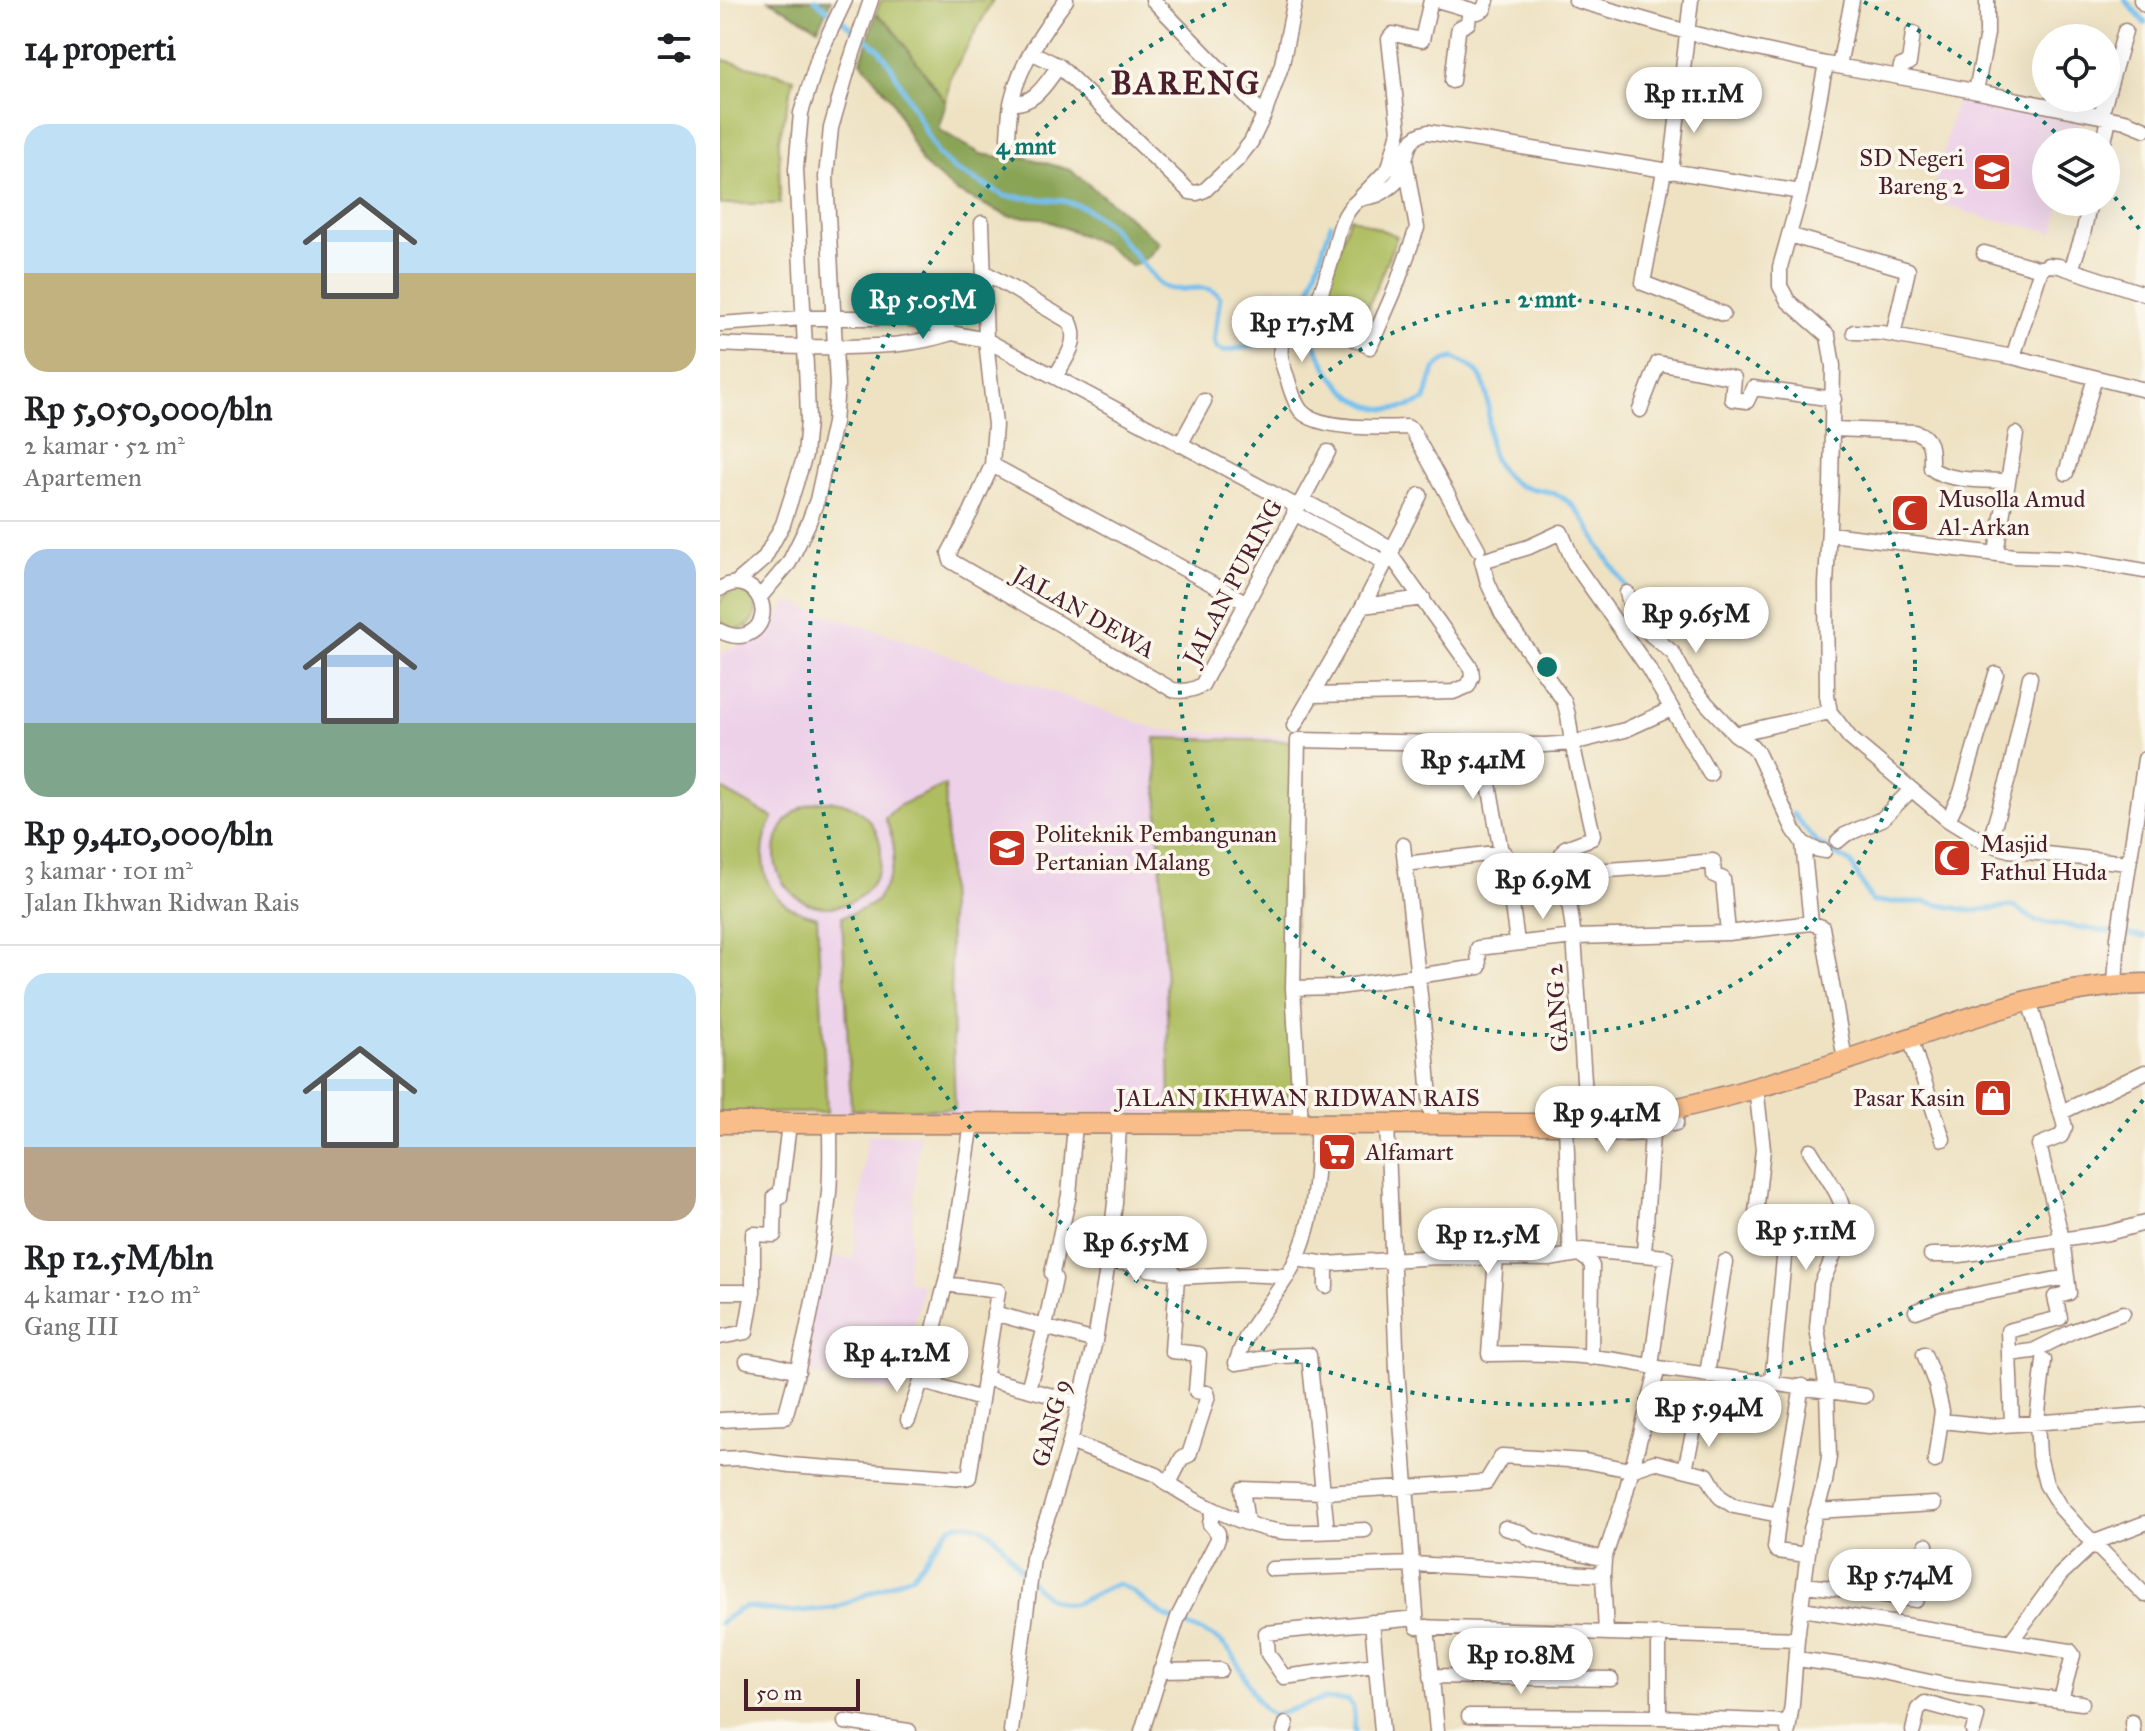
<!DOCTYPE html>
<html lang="id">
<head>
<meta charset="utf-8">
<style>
	body { margin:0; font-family:"IM FELL Great Primer",serif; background:#f6f6f6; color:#202124; height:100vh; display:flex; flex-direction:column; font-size:30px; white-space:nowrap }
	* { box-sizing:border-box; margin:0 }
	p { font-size:26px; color:#757577 }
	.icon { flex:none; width:44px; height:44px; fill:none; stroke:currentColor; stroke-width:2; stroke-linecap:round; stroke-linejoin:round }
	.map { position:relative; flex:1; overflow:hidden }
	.panel { display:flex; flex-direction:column; background:#fff; width:720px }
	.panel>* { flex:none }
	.fabs { position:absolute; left:1312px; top:24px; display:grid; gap:16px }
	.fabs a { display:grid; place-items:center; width:88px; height:88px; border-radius:50%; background:#fff; box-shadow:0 8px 32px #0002; font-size:40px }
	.scale { position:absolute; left:24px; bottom:20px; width:116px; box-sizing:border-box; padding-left:8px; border:4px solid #4a1f2b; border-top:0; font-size:22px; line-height:28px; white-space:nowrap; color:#4a1f2b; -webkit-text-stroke:6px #fbf7ec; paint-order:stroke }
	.price { position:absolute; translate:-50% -68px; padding:0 18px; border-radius:28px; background:#fff; color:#222; font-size:26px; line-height:52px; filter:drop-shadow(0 2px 4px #0008) }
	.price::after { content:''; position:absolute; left:50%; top:48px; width:24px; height:18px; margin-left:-12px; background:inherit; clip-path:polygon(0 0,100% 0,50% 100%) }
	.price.active { background:#0f766e; color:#fff }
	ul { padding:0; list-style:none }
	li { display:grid; align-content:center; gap:16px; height:424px; padding:0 24px }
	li+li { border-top:2px solid #e0e0e0 }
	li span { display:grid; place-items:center; height:248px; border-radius:24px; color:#555 }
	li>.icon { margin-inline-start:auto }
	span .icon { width:144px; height:144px; fill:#fffc; stroke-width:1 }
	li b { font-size:34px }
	h2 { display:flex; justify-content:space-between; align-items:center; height:96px; padding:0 24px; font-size:34px }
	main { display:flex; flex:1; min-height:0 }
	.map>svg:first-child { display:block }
</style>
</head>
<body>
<main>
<section class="panel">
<h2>14 properti<svg class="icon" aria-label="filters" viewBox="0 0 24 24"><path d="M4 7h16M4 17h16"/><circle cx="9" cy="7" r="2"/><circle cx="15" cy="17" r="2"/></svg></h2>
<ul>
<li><span style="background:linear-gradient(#bfe0f5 60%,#c2b280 0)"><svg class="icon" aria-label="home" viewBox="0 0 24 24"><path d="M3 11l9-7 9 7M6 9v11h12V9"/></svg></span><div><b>Rp 5,050,000/bln</b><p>2 kamar · 52 m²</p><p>Apartemen</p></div></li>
<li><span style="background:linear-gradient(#a9c7e8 70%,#7fa58c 0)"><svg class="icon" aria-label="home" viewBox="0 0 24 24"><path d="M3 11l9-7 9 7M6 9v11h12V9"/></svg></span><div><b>Rp 9,410,000/bln</b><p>3 kamar · 101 m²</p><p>Jalan Ikhwan Ridwan Rais</p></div></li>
<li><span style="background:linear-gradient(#bfe0f5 70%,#b9a48a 0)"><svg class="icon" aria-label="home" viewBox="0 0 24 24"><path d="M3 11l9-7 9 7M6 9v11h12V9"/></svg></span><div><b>Rp 12.5M/bln</b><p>4 kamar · 120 m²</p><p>Gang III</p></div></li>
</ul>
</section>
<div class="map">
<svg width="1425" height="1731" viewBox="0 0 1425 1731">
	<rect width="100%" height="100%" fill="#fbf7ec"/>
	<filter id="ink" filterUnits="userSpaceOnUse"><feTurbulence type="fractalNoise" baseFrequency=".0125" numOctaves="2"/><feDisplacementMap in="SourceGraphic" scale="16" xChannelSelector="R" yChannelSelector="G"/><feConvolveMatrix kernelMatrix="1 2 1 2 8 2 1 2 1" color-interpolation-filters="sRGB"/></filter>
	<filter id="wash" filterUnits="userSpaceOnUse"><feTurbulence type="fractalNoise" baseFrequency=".006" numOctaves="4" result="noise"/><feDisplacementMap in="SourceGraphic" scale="32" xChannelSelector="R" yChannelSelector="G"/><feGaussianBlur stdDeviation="1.8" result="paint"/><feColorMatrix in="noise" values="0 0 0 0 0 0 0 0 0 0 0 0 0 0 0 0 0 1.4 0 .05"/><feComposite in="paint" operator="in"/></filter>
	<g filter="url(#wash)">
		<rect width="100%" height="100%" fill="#eee2c2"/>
		<!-- built -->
		<path fill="#edd1e9" d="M 1237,96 L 1360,120 L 1355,142 L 1326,142 L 1326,202 L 1341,202 L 1334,232 L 1262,217 L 1211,201 Z
			M 69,602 L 173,636 L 440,730 L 576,737 L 575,1095 L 530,1096 L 529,1115 L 0,1113 L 0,653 L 26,644 L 40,636 L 50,626 Z
			M 199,1134 L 187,1280 L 203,1285 L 179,1393 L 80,1372 L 102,1256 L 133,1259 L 147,1135 Z"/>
		<!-- green -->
		<path fill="#adbd5f" stroke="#7c6e45" stroke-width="2" d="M 161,0 L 273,0 L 230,78 L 226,103 L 170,25 L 156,14 Z
			M 0,59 L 74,78 L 59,139 L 60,204 L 0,204 Z
			M 630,217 L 677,236 L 643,320 L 599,303 Z
			M-2 610a19 19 0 1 1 38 0a19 19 0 1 1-38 0Z
			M 435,738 L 568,741 L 575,748 L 575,1095 L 530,1096 L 529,1115 L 450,1114 L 449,1057 Z
			M 225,785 L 235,1109 L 131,1110 L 122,917 C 133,913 148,909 156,901 C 157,900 162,890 163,890 C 178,864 177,845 165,818 L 178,806 Z
			M 0,788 L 53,818 C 38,846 38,885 67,905 C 76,911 87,914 97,917 L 107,1113 L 0,1113 Z
			M55 854a53 53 0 1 1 106 0a53 53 0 1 1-106 0Z"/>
		<!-- forest -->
		<path fill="#8aa456" stroke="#6a6240" stroke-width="2" d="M 49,0 L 111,0 L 98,28 Z
			M 156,14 L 170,25 L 226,103 L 218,129 L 261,154 L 287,158 L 305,157 L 350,170 L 397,207 L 440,243 L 428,257 L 412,266 L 383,244 L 321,218 L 288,216 L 235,191 L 202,163 L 172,100 L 141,61 Z"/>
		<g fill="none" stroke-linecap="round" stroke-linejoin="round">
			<!-- stream -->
			<path stroke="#74c0ee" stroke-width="5" d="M 95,0 L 159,49 L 172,68 L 218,154 L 234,169 L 285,196 L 344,201 L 363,207 L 388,224 L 441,285 C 459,297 485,278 500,297 L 494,340 L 496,348 L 503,351 L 558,342
				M 1405,0 L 1425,23
				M 581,318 L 611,224
				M 561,332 L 565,324 L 580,320 C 593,335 598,353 608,369 C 632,406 665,420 705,400 C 712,380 709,364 733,358 C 740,361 749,365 755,370 C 781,398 757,440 780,469 C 802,496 810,484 835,494 C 841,496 851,503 855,508 C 868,521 875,541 885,555 C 893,568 902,578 908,592
				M 1073,814 L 1097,843 L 1131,863 L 1152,902 L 1205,902 L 1252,911 L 1293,906 L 1315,921 L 1425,937
				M 0,1623 L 16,1611 L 25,1607 L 69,1612 L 114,1608 L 193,1575 L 228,1529 C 243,1519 261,1524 274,1536 C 295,1556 313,1599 346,1604 C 360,1606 383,1587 399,1584 C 416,1592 429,1606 445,1616 C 466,1628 494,1631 510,1651 C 523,1667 536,1711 554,1715 L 604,1699 L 628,1700 L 633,1707 L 635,1731"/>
		</g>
	</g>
	<g filter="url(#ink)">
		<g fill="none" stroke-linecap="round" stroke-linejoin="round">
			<!-- minor casing -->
			<g stroke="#9c8076" stroke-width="17">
				<path id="minor" d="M 433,0 L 544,115 L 562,64 L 575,0
					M 717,0 L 758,12 L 764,9 L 767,0
					M 856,0 L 967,32 L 1028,47 L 1106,64 L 1213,83 L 1405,121 L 1425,129
					M 1421,0 L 1425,5
					M 311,52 L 339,66 L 470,192 L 477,193 L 485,190 L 517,160 L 531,142 L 544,115
					M 1106,64 L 1081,192 L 1060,267 L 1060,286 L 1068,301 L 1108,336 L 1113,366 L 1111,488 L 1106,585 L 1107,696 L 1110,712 L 1130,738 L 1228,820 L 1264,842 L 1289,850 L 1408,863
					M 1119,66 L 1132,0
					M 1179,77 L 1181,66 L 1189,63 L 1193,33
					M 732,81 L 738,32 L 739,28 L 748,23 L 750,10
					M 1256,91 L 1267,34 L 1267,0
					M 291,103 C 315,105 325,84 339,66
					M 1381,116 L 1405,31
					M 288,137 C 289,125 289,111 292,99 C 300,64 324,29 346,0
					M 1384,142 L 1389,118
					M 944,171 L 923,283 L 1003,314
					M 951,172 L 971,0
					M 639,199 L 669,168 L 679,131 L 669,39 L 673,34 L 702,40 L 711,0
					M 262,223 L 266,340 L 275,425 L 272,465 L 251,512 L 229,553 L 231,561 L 453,690 C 464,692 472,691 482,685 L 608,452
					M 1069,235 L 1188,270 L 1173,335
					M 1264,253 L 1321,269
					M 1351,270 L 1363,234 L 1370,202
					M 264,272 L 350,322 C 360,343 345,359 335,377
					M 591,317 L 650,347 L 674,292 L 697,228 L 686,165
					M 0,324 L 83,318 L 183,318 L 204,321 L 232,333 L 266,340 L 578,507
					M 1134,332 L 1162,333 L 1293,357 L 1425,390
					M 0,344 C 42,346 84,348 126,347 C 166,346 194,345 232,333
					M 1293,357 L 1321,269 L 1328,265 L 1339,266 L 1425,294
					M 920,410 L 938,363 L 1014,378 L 1012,399 L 1027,401 L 1033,388 L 1114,399
					M 1113,429 L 1195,432 C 1213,437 1211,452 1211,468 C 1227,482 1267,480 1288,481
					M 460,445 L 484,401
					M 272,465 L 527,603
					M 1346,473 L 1375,378
					M 582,500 L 673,549
					M 574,513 L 666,563
					M 1110,534 L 1294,556 L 1348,558 L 1425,571
					M 758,549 L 692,430 L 687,427 C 663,428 598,430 581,411 C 574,402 570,388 567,377 C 563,366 558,354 562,342 C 567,328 586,326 592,313 C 600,298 606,279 611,262 C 618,241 618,217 637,201 C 643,196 652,198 659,194 C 664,192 670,187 674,184 C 692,167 678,138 708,132 L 1081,192
					M 1276,553 L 1296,434
					M 16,583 L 44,559 L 63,524 L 85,455 L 88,421 L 87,387 L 76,169 L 81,113 L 99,55 L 125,0
					M 0,589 C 36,565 61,623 25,635 C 16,638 8,635 0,631
					M 907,593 L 911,607 L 919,621 L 931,635 L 953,653 L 967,679 L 987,704 L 1015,734 L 1031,745 L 1037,752 L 1074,830 L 1083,843 L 1094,849 L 1104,851
					M 40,597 L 69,563 L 88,524 L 97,500 L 114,423 L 117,385 L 106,177 L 111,128 L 130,62 L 151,0
					M 643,606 L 703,598
					M 593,695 L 733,692 L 748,686 L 752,677 L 751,668 L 670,554
					M 951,709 L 905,730 L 852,743 L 848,715 L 844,701 L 782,614 L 768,583 L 762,561 L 809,547 L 841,532 L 854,563 L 928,668 L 990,774
					M 574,726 L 643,606 L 700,495
					M 1015,734 L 1110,712
					M 762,744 L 781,852
					M 1228,820 L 1241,793 L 1276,674
					M 1118,841 L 1125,835 L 1162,819 L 1191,790
					M 1083,843 L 1091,923
					M 1269,844 L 1290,772 L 1310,677
					M 683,845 L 706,1048 L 712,1124
					M 685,864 L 783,852 L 785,854 L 797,942
					M 845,873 L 945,866 L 993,861 L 994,875 L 1003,879 L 1008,933
					M 1395,984 L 1398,937 L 1425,759
					M 573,988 L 619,987 L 759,967 L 758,948 L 854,937 L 1008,933 L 1091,923 L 1102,927 L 1125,1060
					M 1190,1038 L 1223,1139
					M 1036,1087 L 1043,1149 L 1036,1213 L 1068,1217 L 1052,1382
					M 1342,1112 L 1425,1072
					M 883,1122 L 883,1135 L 932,1133 L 936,1131
					M 252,1123 L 230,1265 L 201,1381 L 261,1399
					M 581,1124 L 573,988 L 578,740 L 825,745 L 852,743 L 873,835 L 872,838 L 845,848 L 842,853 L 854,937 L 867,1123
					M 597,1124 C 598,1174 595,1229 569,1273 C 558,1293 543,1310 531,1329 C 524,1339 520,1351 516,1363 L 559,1356 L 589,1355 L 607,1531
					M 667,1124 L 677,1370 L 697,1627 L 1077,1639
					M 846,1124 L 850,1244 L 851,1248 L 869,1261 L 872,1266 L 871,1358
					M 953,1124 L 956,1123 L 956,1109
					M 924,1254 L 932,1133
					M 1211,1255 L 1240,1255 L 1388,1233 L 1425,1223
					M 776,1257 L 769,1354 C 826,1352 883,1355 938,1368 L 1145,1396
					M 577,1259 L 606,1264 L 717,1257 L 829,1259 L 858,1254 L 863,1250 L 946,1257 L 931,1366
					M 388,1262 L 424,1264 L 428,1269 L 453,1272 L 457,1277 L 519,1274 L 568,1276
					M 606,1264 L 606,1286
					M 0,1292 L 33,1292 L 33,1234 L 54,1235 L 55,1196 L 60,1197 L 69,1124
					M 1196,1311 L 1223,1301 L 1347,1277
					M 274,1313 L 375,1341
					M 0,1337 L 26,1332 L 33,1292
					M 1204,1354 L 1216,1385 L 1222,1411 L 1215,1461
					M 1289,1354 L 1313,1351 L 1353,1331 L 1403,1313
					M 1324,1360 L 1317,1421 L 1319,1456 L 1326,1484 L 1340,1507 L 1357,1526 L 1425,1595
					M 27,1361 L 50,1364 L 78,1371
					M 987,1374 L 1005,1262
					M 264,1378 L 360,1403
					M 1082,1386 L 1059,1515 L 1055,1548 L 1057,1551 L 1087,1555
					M 308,1389 L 325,1327 L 335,1279 L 332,1273 L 349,1195 L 355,1124
					M 0,1420 L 65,1417 C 86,1343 102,1269 109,1192 C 111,1170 110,1146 110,1124
					M 188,1420 L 201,1381
					M 1222,1421 L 1269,1426 L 1425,1415
					M 1292,1423 L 1288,1331 L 1340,1318 L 1335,1297 L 1349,1293 L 1342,1239 L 1319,1145 L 1341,1136 L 1345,1127 L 1309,1000
					M 350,1442 L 437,1475 C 464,1498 533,1532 569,1532 C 594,1533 620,1531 645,1530
					M 0,1459 L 23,1458 L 70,1465 L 245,1478 L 249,1477 L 278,1291 L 225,1284
					M 965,1469 L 976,1420
					M 448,1485 L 462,1458 L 469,1455 L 488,1396 L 487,1393 L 476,1391 L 479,1354 L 452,1351 L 457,1277
					M 1096,1511 L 1214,1504
					M 527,1523 L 522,1489 L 604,1492 L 766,1482 L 782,1456 L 865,1461 L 911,1470 L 935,1462 L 987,1475 L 1000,1497 L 1014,1506 L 1059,1515
					M 785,1528 L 803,1533 L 812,1540 L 884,1559
					M 552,1569 L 693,1564 L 883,1575
					M 1084,1585 L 1138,1591 L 1196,1600 L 1206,1545
					M 1082,1609 L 1350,1651 L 1353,1655 L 1341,1700
					M 652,1622 L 662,1731
					M 707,1627 L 717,1731
					M 886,1632 L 883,1575 L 884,1559 L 904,1499 L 938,1368
					M 1291,1641 L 1340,1575 L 1375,1542 L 1425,1523
					M 1077,1659 L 1143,1668 L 1229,1686 L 1362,1703
					M 655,1665 L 564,1677 L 548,1654 L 546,1633 L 696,1618
					M 440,1671 L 500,1670
					M 711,1676 L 891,1679
					M 749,1716 L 939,1717 L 1069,1722
					M 939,1717 L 939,1634
					M 125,1722 L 189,1731
					M 1412,1722 L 1413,1731
					M 291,1731 L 313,1558 L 331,1507 L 350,1442 L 375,1341 L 388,1262 L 395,1203 L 399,1124
					M 422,1731 L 458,1617 L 498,1539 L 498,1533 L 490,1524 L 493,1509
					M 564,1731 L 566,1724
					M 1068,1731 L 1072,1704 L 1077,1639 L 1091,1529 L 1105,1482 L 1109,1457 L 1107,1390 L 1097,1328 L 1101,1285 C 1110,1263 1128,1229 1122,1206 C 1117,1188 1099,1166 1090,1150
					M 1193,1731 L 1198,1709 L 1205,1703 L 1257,1717 L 1253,1731"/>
			</g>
			<!-- primary casing -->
			<g stroke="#9c8076" stroke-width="23">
				<path id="primary" d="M 0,1123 L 846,1124 C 904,1122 958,1109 1014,1094 C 1067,1079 1119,1063 1171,1045 C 1254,1016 1337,985 1425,984"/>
			</g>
			<!-- minor -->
			<use href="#minor" stroke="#fff" stroke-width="14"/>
			<!-- primary -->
			<use href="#primary" stroke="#f8bd89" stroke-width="20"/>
		</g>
	</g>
	<!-- distance rings -->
	<g fill="none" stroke="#0f766e" stroke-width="4" stroke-dasharray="4 8">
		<circle cx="827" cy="667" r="368"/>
		<path d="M1423 1100A737 737 0 1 1 510 2M1144 2A737 737 0 0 1 1344 141M1387 188A737 737 0 0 1 1423 234"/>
	</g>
	<!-- icons -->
	<defs>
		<g id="school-square" transform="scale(2)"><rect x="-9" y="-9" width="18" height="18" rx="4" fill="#c8321e" stroke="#fbf7ec"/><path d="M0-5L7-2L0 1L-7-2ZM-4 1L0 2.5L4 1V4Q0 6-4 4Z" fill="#fff"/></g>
		<g id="mosque-square" transform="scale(2)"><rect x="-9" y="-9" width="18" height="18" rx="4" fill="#c8321e" stroke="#fbf7ec"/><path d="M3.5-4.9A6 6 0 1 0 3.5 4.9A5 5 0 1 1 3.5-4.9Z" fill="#fff"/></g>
		<g id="university-square" transform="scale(2)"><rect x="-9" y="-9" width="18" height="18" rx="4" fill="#c8321e" stroke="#fbf7ec"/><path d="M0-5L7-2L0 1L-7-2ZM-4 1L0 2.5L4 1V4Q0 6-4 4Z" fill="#fff"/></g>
		<g id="shop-square" transform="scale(2)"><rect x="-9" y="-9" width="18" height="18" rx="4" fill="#c8321e" stroke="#fbf7ec"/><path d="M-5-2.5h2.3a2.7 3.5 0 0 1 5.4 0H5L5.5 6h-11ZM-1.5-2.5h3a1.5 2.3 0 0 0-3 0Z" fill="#fff"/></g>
		<g id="supermarket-square" transform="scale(2)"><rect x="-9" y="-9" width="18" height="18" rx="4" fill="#c8321e" stroke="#fbf7ec"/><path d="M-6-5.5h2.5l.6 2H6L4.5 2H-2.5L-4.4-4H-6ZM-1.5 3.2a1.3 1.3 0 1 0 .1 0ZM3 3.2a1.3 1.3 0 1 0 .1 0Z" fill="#fff"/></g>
	</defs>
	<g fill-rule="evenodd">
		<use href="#school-square" x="1272" y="172"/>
		<use href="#mosque-square" x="1190" y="513"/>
		<use href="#university-square" x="287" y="848"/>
		<use href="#mosque-square" x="1232" y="858"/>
		<use href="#shop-square" x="1273" y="1098"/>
		<use href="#supermarket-square" x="617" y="1152"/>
	</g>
	<g text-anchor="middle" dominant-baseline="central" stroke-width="7" stroke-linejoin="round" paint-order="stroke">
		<!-- poi labels -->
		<g font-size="24" fill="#4a1f2b" stroke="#fbf7ec" text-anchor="start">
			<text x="1244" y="158" text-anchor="end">SD Negeri<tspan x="1244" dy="28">Bareng 2</tspan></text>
			<text x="1218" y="499">Musolla Amud<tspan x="1218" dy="28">Al-Arkan</tspan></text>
			<text x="315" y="834">Politeknik Pembangunan<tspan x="315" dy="28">Pertanian Malang</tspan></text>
			<text x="1260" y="844">Masjid<tspan x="1260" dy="28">Fathul Huda</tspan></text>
			<text x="1245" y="1098" text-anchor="end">Pasar Kasin</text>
			<text x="645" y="1152">Alfamart</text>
		</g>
		<!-- street labels -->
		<g font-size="24" fill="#4a1f2b" stroke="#fbf7ec">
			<text transform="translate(513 582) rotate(-62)">JALAN PURING</text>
			<text transform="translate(364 612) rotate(30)">JALAN DEWA</text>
			<text transform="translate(837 1008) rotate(-94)">GANG 2</text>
			<text x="578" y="1098">JALAN IKHWAN RIDWAN RAIS</text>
			<text transform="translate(331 1423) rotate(-75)">GANG 9</text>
		</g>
		<!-- district labels -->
		<g font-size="32" font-weight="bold" letter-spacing="2" fill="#4a1f2b" stroke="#fbf7ec">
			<text x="466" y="83">BARENG</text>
		</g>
	</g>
	<circle cx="827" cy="667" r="12" fill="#0f766e" stroke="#fbf7ec" stroke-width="4"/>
	<g font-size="24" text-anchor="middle" font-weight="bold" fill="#0f766e" stroke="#fbf7ec" stroke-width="7" stroke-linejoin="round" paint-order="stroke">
		<text x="306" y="154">4 mnt</text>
		<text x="827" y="307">2 mnt</text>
	</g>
</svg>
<div class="fabs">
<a><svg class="icon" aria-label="locate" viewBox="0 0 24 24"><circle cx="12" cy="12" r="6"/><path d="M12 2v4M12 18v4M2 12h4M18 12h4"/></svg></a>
<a><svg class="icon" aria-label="layers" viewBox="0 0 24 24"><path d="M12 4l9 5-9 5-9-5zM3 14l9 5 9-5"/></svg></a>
</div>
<div class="scale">50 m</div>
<b class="price" style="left:974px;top:135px">Rp 11.1M</b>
<b class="price active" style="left:203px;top:341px">Rp 5.05M</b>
<b class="price" style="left:582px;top:364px">Rp 17.5M</b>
<b class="price" style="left:976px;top:655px">Rp 9.65M</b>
<b class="price" style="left:753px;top:801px">Rp 5.41M</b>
<b class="price" style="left:823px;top:921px">Rp 6.9M</b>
<b class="price" style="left:887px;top:1154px">Rp 9.41M</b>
<b class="price" style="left:1086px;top:1272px">Rp 5.11M</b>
<b class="price" style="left:768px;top:1276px">Rp 12.5M</b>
<b class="price" style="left:416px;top:1284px">Rp 6.55M</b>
<b class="price" style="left:177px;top:1394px">Rp 4.12M</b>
<b class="price" style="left:989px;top:1449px">Rp 5.94M</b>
<b class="price" style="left:1180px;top:1617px">Rp 5.74M</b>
<b class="price" style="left:801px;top:1696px">Rp 10.8M</b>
</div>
</main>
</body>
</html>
